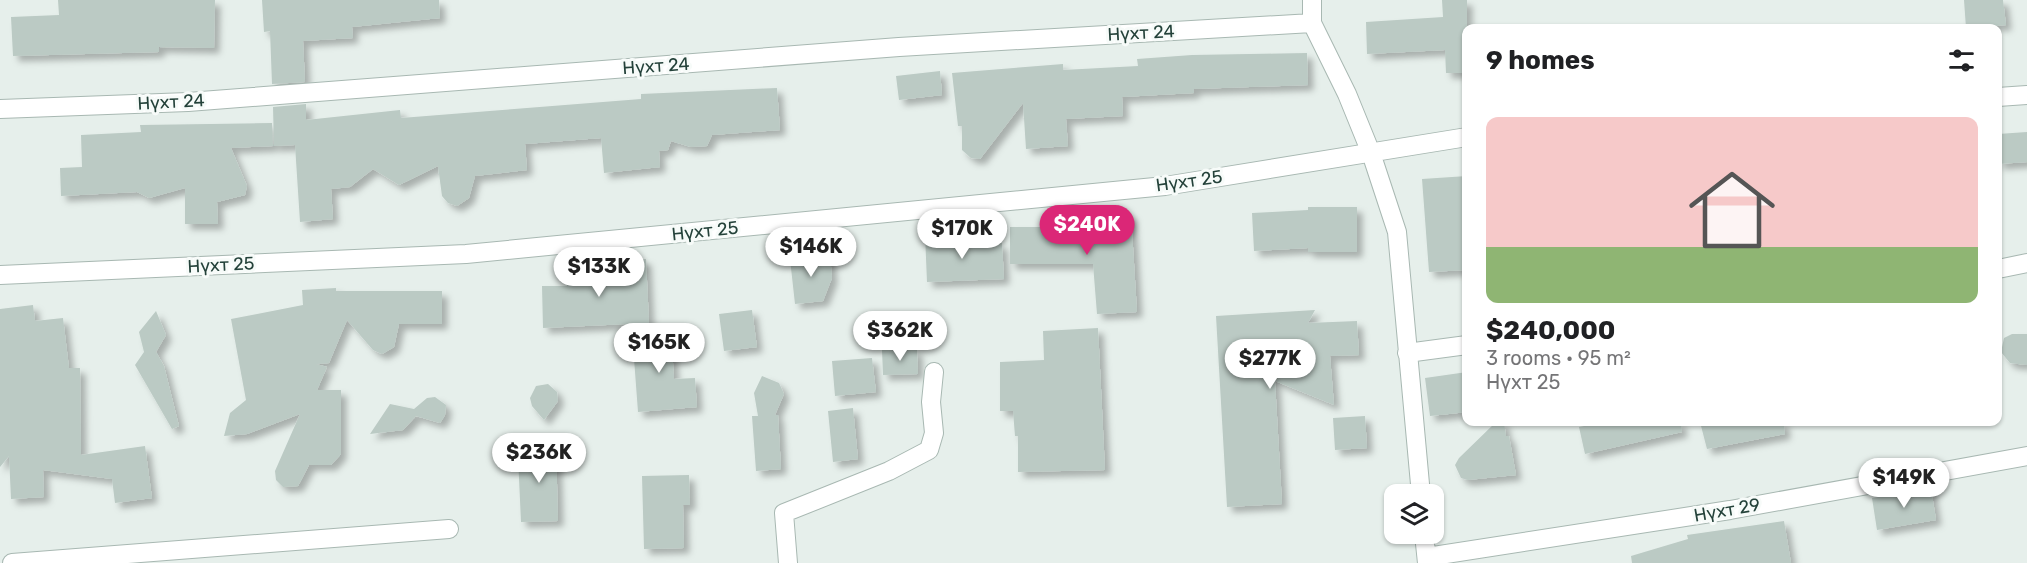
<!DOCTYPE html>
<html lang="en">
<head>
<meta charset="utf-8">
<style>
	body { margin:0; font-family:Rubik,sans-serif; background:#f2f2f2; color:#202124; height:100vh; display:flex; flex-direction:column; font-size:22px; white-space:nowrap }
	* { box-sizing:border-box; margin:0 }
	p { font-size:20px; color:#757577 }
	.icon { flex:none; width:33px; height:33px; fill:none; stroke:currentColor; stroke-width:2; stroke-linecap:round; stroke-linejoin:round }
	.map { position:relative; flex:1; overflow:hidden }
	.details { position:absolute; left:1462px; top:24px; width:540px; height:402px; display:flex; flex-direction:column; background:#fff; border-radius:12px; box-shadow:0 2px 4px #0004 }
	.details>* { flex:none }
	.buttons { position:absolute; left:1384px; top:484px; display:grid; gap:12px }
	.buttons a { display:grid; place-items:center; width:60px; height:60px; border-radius:12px; background:#fff; box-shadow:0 2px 4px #0004; font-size:30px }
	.price { position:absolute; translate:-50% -51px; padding:0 14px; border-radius:21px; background:#fff; color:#222; font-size:20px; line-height:39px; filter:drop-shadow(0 2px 3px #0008) }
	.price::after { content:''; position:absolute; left:50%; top:36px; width:18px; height:14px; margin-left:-9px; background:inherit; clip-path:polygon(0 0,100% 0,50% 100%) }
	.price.selected { background:#db2777; color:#fff }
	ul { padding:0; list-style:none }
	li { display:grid; align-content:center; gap:12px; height:318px; padding:0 24px }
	li span { display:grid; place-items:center; height:186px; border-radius:12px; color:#555 }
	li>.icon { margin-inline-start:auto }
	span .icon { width:108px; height:108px; fill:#fffc; stroke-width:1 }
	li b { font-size:26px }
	h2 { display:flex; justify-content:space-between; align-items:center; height:72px; padding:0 24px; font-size:26px }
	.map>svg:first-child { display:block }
</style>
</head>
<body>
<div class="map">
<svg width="2027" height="563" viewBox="0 0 2027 563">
	<defs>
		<filter id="shadow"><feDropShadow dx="5.5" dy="5.5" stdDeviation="3" flood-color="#0004"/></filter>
	</defs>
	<rect width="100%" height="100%" fill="#e6efeb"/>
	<!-- building -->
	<path fill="#bbcac4" filter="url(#shadow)" d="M 58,0 L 215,0 L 214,48 L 159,47 L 159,52 L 13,56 L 11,17 L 59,15 Z
		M 262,0 L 439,0 L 440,18 L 352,27 L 353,38 L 303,41 L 305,82 L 272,84 L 270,31 L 264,32 Z
		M 1442,0 L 1467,0 L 1467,73 L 1446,73 L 1445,50 L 1367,54 L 1366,22 L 1443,17 Z
		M 1964,0 L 2003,0 L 2006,25 L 1966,28 Z
		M 1307,53 L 1308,85 L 1194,89 L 1194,93 L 1122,97 L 1123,116 L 1066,119 L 1068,146 L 1026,149 L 1023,103 L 980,159 L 971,158 L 962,150 L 962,126 L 958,126 L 952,73 L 1063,64 L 1063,70 L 1138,66 L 1137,59 L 1192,55 Z
		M 940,71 L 942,95 L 899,100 L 896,76 Z
		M 777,88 L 780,130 L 712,135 L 707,146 L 691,147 L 671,141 L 668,150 L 659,151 L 660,167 L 604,173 L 601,138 L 525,144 L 527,170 L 475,176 L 469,198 L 457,206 L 448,203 L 442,196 L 438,166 L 399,185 L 373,169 L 350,187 L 331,189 L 333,219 L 300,222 L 295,145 L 274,146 L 273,107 L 306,104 L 306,120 L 400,110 L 401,118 L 641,99 L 641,94 Z
		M 272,123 L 273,146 L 231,148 L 247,186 L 245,195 L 217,202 L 218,224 L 185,224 L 185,188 L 149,198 L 137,192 L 61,196 L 60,168 L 82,167 L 81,135 L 141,132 L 140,125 Z
		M 2027,132 L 2027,162 L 1998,164 L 1998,134 Z
		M 1467,176 L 1467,270 L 1429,272 L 1422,179 Z
		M 1308,207 L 1357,207 L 1357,252 L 1308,252 L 1308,248 L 1254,251 L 1252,213 L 1308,210 Z
		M 1131,214 L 1137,312 L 1097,314 L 1093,264 L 1010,264 L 1010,227 L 1091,227 L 1090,217 Z
		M 958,233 L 959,244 L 1002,243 L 1004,279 L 927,282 L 925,234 Z
		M 830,255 L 832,278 L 823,301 L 795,304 L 790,259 Z
		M 646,259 L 649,323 L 543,328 L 542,286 L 567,286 L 567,273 L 609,273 L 609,261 Z
		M 336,288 L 336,291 L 442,291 L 442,324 L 399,324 L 394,347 L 382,354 L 373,350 L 347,320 L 329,363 L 316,364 L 327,367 L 317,390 L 341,390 L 341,454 L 331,465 L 309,465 L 298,486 L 283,487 L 276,480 L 275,471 L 300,414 L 247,434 L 224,436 L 230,413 L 246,400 L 231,319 L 303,305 L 302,290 Z
		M 33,305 L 35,321 L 63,318 L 69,368 L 80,368 L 81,455 L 145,446 L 152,498 L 115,503 L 112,479 L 43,470 L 44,497 L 11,499 L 9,456 L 0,467 L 0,309 Z
		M 752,310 L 757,347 L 724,351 L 719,314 Z
		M 1315,310 L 1308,323 L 1357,321 L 1359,355 L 1330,356 L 1334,405 L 1275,381 L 1282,504 L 1227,507 L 1216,316 Z
		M 156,311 L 166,335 L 156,352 L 164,366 L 179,426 L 172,429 L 135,365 L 144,352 L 139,332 Z
		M 1098,328 L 1105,470 L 1018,472 L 1018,436 L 1015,436 L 1013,411 L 1000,411 L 1000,362 L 1044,360 L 1043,331 Z
		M 671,330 L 674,379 L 695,378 L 697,407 L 638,412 L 632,332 Z
		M 2012,334 L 2027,334 L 2027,365 L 2010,363 L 2001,352 L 2004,338 Z
		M 917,349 L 918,374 L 883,375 L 882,350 Z
		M 872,358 L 876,392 L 835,396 L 832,361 Z
		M 1467,372 L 1467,412 L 1430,416 L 1425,378 Z
		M 762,376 L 779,383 L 784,394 L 775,415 L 778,415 L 781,469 L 756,471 L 752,416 L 758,416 L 754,393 Z
		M 548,384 L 557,392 L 558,401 L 544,420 L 532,406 L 530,398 L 536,386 Z
		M 435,397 L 446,405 L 445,415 L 440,423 L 416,416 L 403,430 L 370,434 L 390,404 L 414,409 L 427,398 Z
		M 853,408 L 858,459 L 833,462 L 828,411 Z
		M 1365,416 L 1367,448 L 1335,450 L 1333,418 Z
		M 1496,422 L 1504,422 L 1506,436 L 1509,436 L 1516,475 L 1468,480 L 1461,478 L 1455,465 L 1459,458 Z
		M 1604,422 L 1681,422 L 1682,432 L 1585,454 L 1579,427 Z
		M 1700,422 L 1784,422 L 1785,434 L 1707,449 Z
		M 556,445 L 558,521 L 521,522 L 518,456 L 527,456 L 527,446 Z
		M 689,475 L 690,505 L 683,505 L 684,548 L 644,549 L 642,476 Z
		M 1931,488 L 1936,520 L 1877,530 L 1872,498 Z
		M 1784,521 L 1791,563 L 1632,563 L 1631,556 L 1688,539 L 1687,535 Z"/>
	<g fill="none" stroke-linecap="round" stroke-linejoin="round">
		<!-- street casing -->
		<g stroke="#a8b8b2" stroke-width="20">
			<path id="street" d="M 1312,0 L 1312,23 L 1347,94 L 1371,153 L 1397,232 L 1421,495
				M 1998,97 L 2027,95
				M 0,109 L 188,102 L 899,47 L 1312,23
				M 1998,269 L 2027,263
				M 0,275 L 466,254 L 1165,186 L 1467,137
				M 1407,353 L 1467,345
				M 1424,534 L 1427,563
				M 1427,557 L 1730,510 L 2027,456
				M 12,563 L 449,529
				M 788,563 L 784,513 L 889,471 L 929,450 L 934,433 L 931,402 L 934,372"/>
		</g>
		<!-- street -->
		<use href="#street" stroke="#fff" stroke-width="18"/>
	</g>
	<g text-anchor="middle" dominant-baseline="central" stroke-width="6" stroke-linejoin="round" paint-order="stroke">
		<!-- street labels -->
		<g font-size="18" fill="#24423a" stroke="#f7fbf9">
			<text transform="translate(1141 33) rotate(-3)">Нүхт 24</text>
			<text transform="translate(656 66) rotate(-4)">Нүхт 24</text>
			<text transform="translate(171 102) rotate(-3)">Нүхт 24</text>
			<text transform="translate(1189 181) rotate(-8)">Нүхт 25</text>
			<text transform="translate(705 231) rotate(-6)">Нүхт 25</text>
			<text transform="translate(221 265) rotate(-3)">Нүхт 25</text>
			<text transform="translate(1727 510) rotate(-10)">Нүхт 29</text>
		</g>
	</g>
</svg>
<div class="buttons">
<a><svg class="icon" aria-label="layers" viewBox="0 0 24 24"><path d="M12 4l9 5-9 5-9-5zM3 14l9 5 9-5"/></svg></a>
</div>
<b class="price selected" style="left:1087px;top:256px">$240K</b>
<b class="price" style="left:962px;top:260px">$170K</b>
<b class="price" style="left:811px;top:278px">$146K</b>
<b class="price" style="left:599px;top:298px">$133K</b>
<b class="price" style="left:900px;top:362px">$362K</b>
<b class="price" style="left:659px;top:374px">$165K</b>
<b class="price" style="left:1270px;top:390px">$277K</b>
<b class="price" style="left:539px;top:484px">$236K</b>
<b class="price" style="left:1904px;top:509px">$149K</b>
<section class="details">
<h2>9 homes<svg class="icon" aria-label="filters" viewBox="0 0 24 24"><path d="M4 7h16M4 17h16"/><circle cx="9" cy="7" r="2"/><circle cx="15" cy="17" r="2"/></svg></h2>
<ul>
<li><span style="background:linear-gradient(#f6c9c9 70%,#8fb573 0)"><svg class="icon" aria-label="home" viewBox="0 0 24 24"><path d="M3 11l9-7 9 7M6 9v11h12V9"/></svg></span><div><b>$240,000</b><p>3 rooms · 95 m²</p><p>Нүхт 25</p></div></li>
</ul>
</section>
</div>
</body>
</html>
